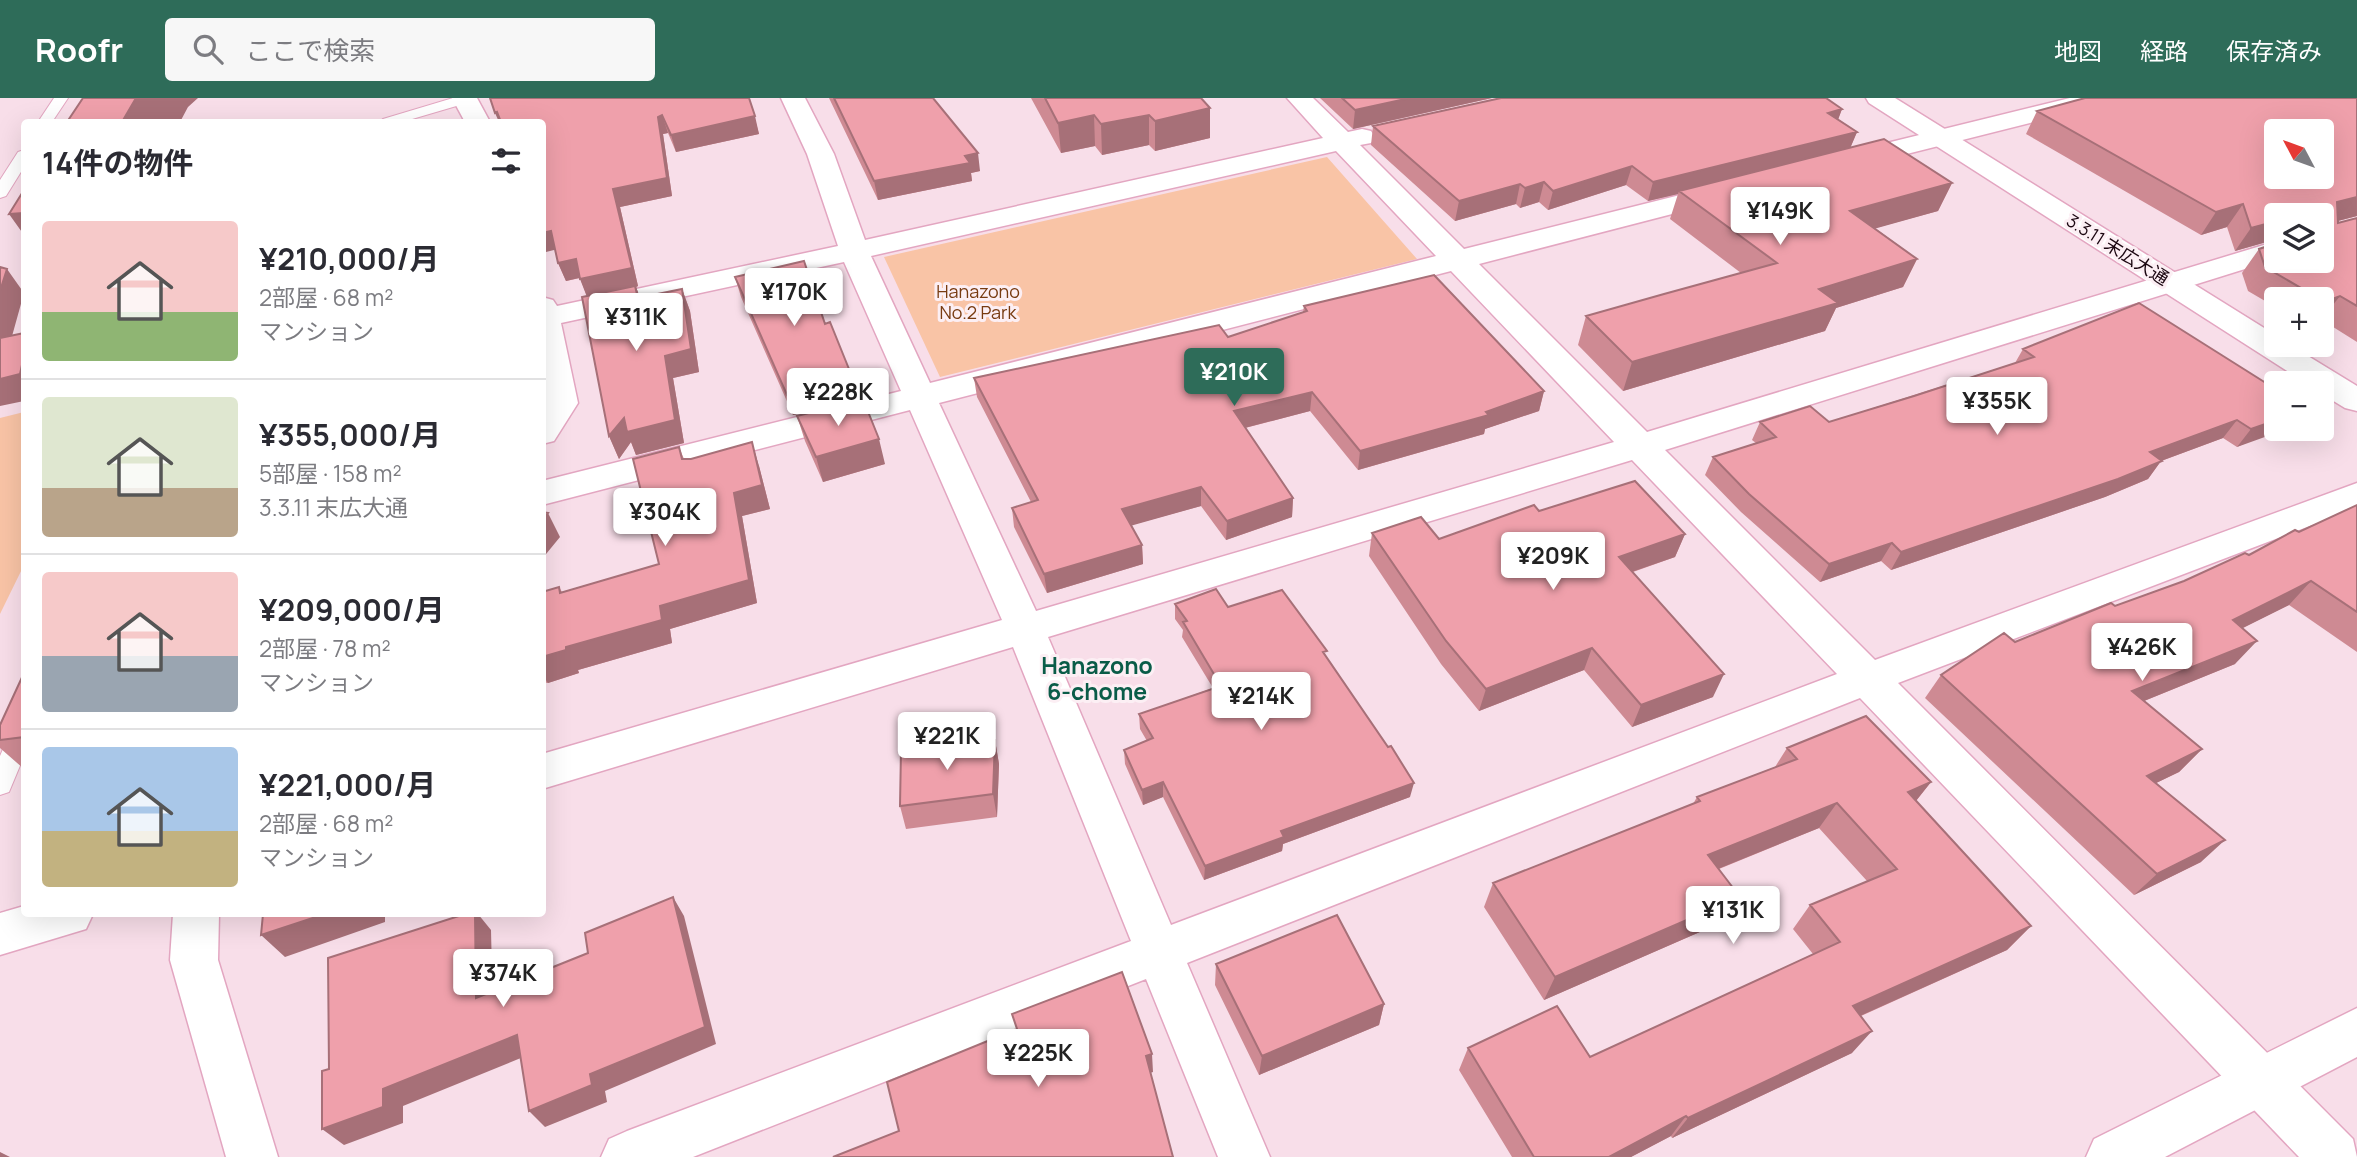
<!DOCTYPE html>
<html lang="ja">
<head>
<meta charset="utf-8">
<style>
	body { margin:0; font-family:Manrope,"Noto Sans JP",sans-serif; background:#f7f7f7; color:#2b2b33; height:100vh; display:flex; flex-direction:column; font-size:26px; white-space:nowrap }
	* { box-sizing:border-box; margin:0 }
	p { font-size:23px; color:#7c7c81 }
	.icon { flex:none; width:38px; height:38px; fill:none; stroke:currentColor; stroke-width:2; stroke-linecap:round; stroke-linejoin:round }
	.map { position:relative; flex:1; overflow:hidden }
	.drawer { position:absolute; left:21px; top:21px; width:525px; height:798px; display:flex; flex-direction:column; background:#fff; border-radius:7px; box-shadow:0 7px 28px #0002 }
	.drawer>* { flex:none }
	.needle { width:46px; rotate:311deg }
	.controls { position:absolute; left:2264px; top:21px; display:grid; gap:14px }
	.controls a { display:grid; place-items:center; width:70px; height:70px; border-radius:7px; background:#fff; box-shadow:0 7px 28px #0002; font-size:35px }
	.price { position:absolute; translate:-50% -60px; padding:0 16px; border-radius:7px; background:#fff; color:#222; font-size:23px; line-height:46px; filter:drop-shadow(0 2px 4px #0008) }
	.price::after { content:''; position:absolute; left:50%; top:42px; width:21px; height:16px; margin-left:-10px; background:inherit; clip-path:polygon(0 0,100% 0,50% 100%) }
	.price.active { background:#2e6c59; color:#fff }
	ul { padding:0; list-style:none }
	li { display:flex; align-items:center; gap:21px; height:175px; padding:0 21px }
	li+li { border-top:2px solid #e1e1e2 }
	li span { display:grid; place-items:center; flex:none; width:196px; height:140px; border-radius:7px; color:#555 }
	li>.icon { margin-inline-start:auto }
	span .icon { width:84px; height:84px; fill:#fffc; stroke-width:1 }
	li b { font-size:30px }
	h2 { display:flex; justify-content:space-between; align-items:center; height:84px; padding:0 21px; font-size:30px }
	header { display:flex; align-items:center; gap:42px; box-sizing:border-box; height:98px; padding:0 35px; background:#2e6c59; color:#fff }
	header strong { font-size:33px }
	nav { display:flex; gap:38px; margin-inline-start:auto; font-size:24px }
	.search { width:490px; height:63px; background:#f7f7f7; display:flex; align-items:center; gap:18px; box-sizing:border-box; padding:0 24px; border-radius:7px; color:#7c7c81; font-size:26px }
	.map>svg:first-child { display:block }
</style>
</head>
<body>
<header>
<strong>Roofr</strong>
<div class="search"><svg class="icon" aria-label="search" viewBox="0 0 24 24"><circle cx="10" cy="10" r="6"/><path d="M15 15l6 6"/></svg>ここで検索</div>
<nav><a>地図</a><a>経路</a><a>保存済み</a></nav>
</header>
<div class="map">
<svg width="2357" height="1059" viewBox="0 0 2357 1059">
	<rect width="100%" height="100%" fill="#f8dee9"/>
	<!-- green -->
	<path fill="#f9c4a6" d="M 1327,59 L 1417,161 L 940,279 L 884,159 Z
		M 24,314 L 24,467 L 0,516 L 0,320 Z"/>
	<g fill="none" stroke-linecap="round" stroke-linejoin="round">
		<!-- lane casing -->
		<g stroke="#e3a6c1" stroke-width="2">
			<path id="lane" d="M 54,0 L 68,0 L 52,24 L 38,24 Z
				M 453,0 L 472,1 L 470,4 L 402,24 L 380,24 L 383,21 Z
				M 24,52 L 24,69 L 6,98 L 0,100 L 0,82 L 18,54 Z
				M 24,620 L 24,658 L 9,694 L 0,697 L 0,658 L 15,623 Z"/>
		</g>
		<!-- street casing -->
		<g stroke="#e3a6c1" stroke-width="3">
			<path id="street" d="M 452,0 L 477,0 L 490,24 L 465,24 Z
				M 781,0 L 805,0 L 834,56 L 865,142 L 1323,40 L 1287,0 L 1313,0 L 1348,34 L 1362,31 L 1371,33 L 1375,39 L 1371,45 L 1360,47 L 1464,151 L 1724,86 L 1734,88 L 1738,94 L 1734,100 L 1479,166 L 1647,334 L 2277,143 L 2277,161 L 1665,352 L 1875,562 L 2357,385 L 2357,410 L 1898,585 L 2353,1041 L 2357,1059 L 2299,1059 L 1860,600 L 1187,865 L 1270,1059 L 1218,1059 L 1146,881 L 693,1059 L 601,1059 L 609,1041 L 627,1033 L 1131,843 L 1013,549 L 542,691 L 542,656 L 1002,522 L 910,312 L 542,407 L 542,383 L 901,293 L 844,164 L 561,225 L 578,305 L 554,343 L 542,346 L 542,309 L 546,305 L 542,289 L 542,199 L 553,202 L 557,208 L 838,148 L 807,56 ZM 1336,53 L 1436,158 L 930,285 L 871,158 ZM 1451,173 L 1614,344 L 1036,513 L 939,305 ZM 1632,362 L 1837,576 L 1171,827 L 1048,539 Z
				M 2070,0 L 2112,0 L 2109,5 L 1847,71 L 1838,69 L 1834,63 L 1838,57 Z
				M 24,808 L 24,816 L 93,816 L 86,831 L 0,857 L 0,815 Z
				M 173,816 L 219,816 L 218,862 L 278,1059 L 226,1059 L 170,862 Z"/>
		</g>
		<!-- secondary casing -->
		<g stroke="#e3a6c1" stroke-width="3">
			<path id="secondary" d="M 1866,0 L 1895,0 L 2277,238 L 2277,247 L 2290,247 L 2357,288 L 2357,313 L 2345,310 L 2322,296 L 2322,285 L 2306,285 L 1869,5 Z
				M 2357,910 L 2357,959 L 2165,1059 L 2086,1059 L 2094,1041 Z"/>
		</g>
		<!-- lane -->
		<use href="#lane" fill="#fff" fill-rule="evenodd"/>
		<!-- street -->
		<use href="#street" fill="#fff" fill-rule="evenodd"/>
		<!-- secondary -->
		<use href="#secondary" fill="#fff" fill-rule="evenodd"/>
	</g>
	<!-- wall -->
	<path fill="#ce8a93" d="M 749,0 L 759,36 L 676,54 L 668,35 L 663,36 L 672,98 L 620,109 L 638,188 L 636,189 L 640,200 L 682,191 L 690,213 L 699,274 L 673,280 L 684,345 L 636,357 L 631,344 L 619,361 L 609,338 L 587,198 L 580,180 L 566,183 L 558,165 L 542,24 Z
		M 829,0 L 933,0 L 980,73 L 971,75 L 972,83 L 878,102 Z
		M 1031,0 L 1201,0 L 1210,40 L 1155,53 L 1149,47 L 1102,57 L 1095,48 L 1061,55 Z
		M 1320,0 L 1492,0 L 1353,31 Z
		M 2357,0 L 2357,118 L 2338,123 L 2338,125 L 2357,120 L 2357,244 L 2322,222 L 2322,201 L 2277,201 L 2277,210 L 2248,193 L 2242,175 L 2259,151 L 2277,163 L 2322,117 L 2277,117 L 2277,141 L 2235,153 L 2227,129 L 2201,137 L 2026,36 L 2037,13 Z
		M 1842,11 L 1838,21 L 1857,34 L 1850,50 L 1952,85 L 1938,113 L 1875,130 L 1917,161 L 1903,189 L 1836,210 L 1825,233 L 1623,293 L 1578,247 L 1586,218 L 1741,175 L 1670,121 L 1678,96 L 1648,103 L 1626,87 L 1548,112 L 1539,104 L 1520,110 L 1516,106 L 1455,123 L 1371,47 L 1373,28 Z
		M 735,179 L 825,226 L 853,281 L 858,301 L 793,317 L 741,199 Z
		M 1304,208 L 1544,293 L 1539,313 L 1485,331 L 1484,336 L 1358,372 L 1310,313 L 1245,330 L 1293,400 L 1292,419 L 1226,442 L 1201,408 L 1131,427 L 1142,447 L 1143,466 L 1047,495 L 1014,429 L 1012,410 L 1031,404 L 977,299 L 974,280 L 1228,239 L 1303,214 Z
		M 2023,251 L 2277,331 L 2237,349 L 2223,340 L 2161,363 L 2148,381 L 2105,399 L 1891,472 L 1881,463 L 1820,484 L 1741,414 L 1705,377 L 1713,359 L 1756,345 L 1752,342 L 1760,324 L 1829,324 L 2015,265 Z
		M 797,318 L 885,366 L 823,384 L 805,343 Z
		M 679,349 L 684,361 L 759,368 L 770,411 L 742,418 L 757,505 L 670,531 L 672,545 L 578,572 L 579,575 L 548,585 L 542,584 L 542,494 L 559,489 L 562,494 L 659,466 Z
		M 2357,407 L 2357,554 L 2289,507 L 2242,530 L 2235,566 L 2144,603 L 2202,651 L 2179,674 L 2156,685 L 2201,764 L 2134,797 L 1925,600 L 1941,577 L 2015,544 L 2184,483 L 2249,457 Z
		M 1539,413 L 1685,436 L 1675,459 L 1633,474 L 1713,599 L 1632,629 L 1584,572 L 1479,613 L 1441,566 L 1369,458 L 1372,435 L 1439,441 Z
		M 1175,506 L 1228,509 L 1326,559 L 1410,699 L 1283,746 L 1282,753 L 1204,782 L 1163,699 L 1143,707 L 1125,666 L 1124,652 L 1147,643 L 1140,631 L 1139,616 L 1213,590 L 1182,539 L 1183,532 L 1175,521 Z
		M 24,575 L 24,671 L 0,650 L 0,627 Z
		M 995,642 L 999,666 L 997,719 L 906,731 L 900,708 Z
		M 1787,650 L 1931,684 L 1916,703 L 2031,828 L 2007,852 L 1861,918 L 1852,955 L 1672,1040 L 1671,1038 L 1631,1059 L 1512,1059 L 1459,972 L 1468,950 L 1590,959 L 1813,856 L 1793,831 L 1810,807 L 1867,783 L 1819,730 L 1719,771 L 1725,823 L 1544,902 L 1484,809 L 1493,785 L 1693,706 L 1697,699 L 1775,669 Z
		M 1216,866 L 1384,906 L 1379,927 L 1259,977 L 1215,887 Z"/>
	<!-- shaded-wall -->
	<path fill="#a77078" d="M 136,0 L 198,0 L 188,9 L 180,24 L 122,24 Z
		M 1410,0 L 1492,0 L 1353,31 L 1355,12 Z
		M 1210,10 L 1210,40 L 1155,53 L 1155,23 Z
		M 1842,11 L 1835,30 L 1828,15 Z
		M 497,14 L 501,24 L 499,24 L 495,15 Z
		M 662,17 L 668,35 L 663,36 L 672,98 L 620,109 L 638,188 L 636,189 L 644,210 L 587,199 L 580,181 L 613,91 L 658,19 Z
		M 1094,17 L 1095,48 L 1061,55 L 1058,25 Z
		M 1149,17 L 1149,47 L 1102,57 L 1101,26 Z
		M 755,18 L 759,36 L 676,54 L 671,37 Z
		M 1857,34 L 1849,53 L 1679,93 L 1678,96 L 1648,103 L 1653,84 Z
		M 978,55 L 980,73 L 971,75 L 972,83 L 878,102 L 874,83 Z
		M 1632,68 L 1626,87 L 1548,112 L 1553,93 Z
		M 1544,84 L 1539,104 L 1520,110 L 1525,90 Z
		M 1952,85 L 1938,113 L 1838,141 L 1850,113 Z
		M 1520,86 L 1516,106 L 1455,123 L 1459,103 Z
		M 2357,99 L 2357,118 L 2322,127 L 2337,104 Z
		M 2243,106 L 2227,129 L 2201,137 L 2216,114 Z
		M 24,115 L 24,137 L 9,116 Z
		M 2277,123 L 2277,141 L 2235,153 L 2251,130 Z
		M 551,133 L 558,151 L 542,155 L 542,135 Z
		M 576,161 L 583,179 L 566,183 L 558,165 Z
		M 1917,161 L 1903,189 L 1836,210 L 1825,233 L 1623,293 L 1632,264 L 1819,191 Z
		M 7,171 L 24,195 L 4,267 L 0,262 L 0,193 Z
		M 682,191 L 690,213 L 699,274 L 673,280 L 684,345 L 636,357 L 631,344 L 619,361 L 609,338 Z
		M 2340,198 L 2322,221 L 2322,206 L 2324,204 Z
		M 24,258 L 24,303 L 0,308 L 0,281 Z
		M 853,281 L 858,301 L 793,317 L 787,297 Z
		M 1544,293 L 1539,313 L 1485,331 L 1484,336 L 1358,372 L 1360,353 L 1486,314 Z
		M 1312,294 L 1310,313 L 1233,333 L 1234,313 Z
		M 2237,322 L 2223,340 L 2161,363 L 2148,381 L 2105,399 L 1891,472 L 1901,454 L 2150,354 Z
		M 2277,322 L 2277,331 L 2287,331 L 2237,349 L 2251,331 Z
		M 879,341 L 885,366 L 823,384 L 816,359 Z
		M 752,344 L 759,368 L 770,411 L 742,418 L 757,505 L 670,531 L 672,545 L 578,572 L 579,575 L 548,585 L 542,576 L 542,559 L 660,508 L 734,395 Z
		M 1201,389 L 1201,408 L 1123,430 L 1122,411 Z
		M 1293,400 L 1292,419 L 1226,442 L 1227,423 Z
		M 548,415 L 560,439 L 542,461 L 542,422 Z
		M 1685,436 L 1675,459 L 1611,481 L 1619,459 Z
		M 1892,445 L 1881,463 L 1820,484 L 1829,466 Z
		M 1142,447 L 1143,466 L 1047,495 L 1044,476 Z
		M 2311,483 L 2289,507 L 2211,546 L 2233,522 Z
		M 2257,543 L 2235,566 L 2112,616 L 2132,593 Z
		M 1592,550 L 1584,572 L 1479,613 L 1486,591 Z
		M 1724,576 L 1713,599 L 1632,629 L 1641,607 Z
		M 995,642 L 999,666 L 997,719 L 993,696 Z
		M 2202,651 L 2179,674 L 2125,700 L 2147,678 Z
		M 1163,684 L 1163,699 L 1143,707 L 1142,692 Z
		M 1931,684 L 1911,709 L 1908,694 Z
		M 1414,685 L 1410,699 L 1283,746 L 1282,753 L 1204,782 L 1205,768 L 1281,733 Z
		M 1837,705 L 1819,730 L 1693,781 L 1708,757 Z
		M 2225,742 L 2201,764 L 2134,797 L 2157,776 Z
		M 673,799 L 684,818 L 716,946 L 605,993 L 607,1004 L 545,1029 L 529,1013 Z
		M 1740,799 L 1725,823 L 1544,902 L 1555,879 Z
		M 325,816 L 385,816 L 385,824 L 285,859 L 261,837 Z
		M 475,816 L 478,816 L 491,832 L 493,918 L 476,900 Z
		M 2031,828 L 2007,852 L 1833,930 L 1853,908 Z
		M 1384,906 L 1379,927 L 1259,977 L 1262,958 Z
		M 1872,933 L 1852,955 L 1672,1040 L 1688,1020 Z
		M 517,937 L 533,955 L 403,1008 L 403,1025 L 344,1047 L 322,1031 L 383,991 Z
		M 1152,956 L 1153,974 L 1147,976 L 1146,958 Z
		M 1686,1018 L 1671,1038 L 1631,1059 L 1609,1059 Z
		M 0,1054 L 10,1059 L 0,1059 Z"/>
	<!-- building -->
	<path fill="#efa0ab" stroke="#a77078" stroke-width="2" fill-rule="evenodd" d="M 83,0 L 136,0 L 122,24 L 67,24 Z
		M 490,0 L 749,0 L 755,18 L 671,37 L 662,17 L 658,19 L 667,80 L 613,91 L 632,170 L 580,181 L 576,161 L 558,165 L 551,133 L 542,135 L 542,24 L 501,24 L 497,14 L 495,15 Z
		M 834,0 L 933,0 L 978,55 L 965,58 L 970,65 L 874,83 Z
		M 1045,0 L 1201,0 L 1210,10 L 1155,23 L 1149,17 L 1101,26 L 1094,17 L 1058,25 Z
		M 1342,0 L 1410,0 L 1355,12 Z
		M 1501,0 L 1826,0 L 1842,11 L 1828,15 L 1857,34 L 1653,84 L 1632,68 L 1553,93 L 1544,84 L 1525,90 L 1520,86 L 1459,103 L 1373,28 Z
		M 2085,0 L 2357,0 L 2357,99 L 2337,104 L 2338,125 L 2357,120 L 2357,208 L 2340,198 L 2324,204 L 2322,201 L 2320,201 L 2265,169 L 2259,151 L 2277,145 L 2277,163 L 2322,163 L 2322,117 L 2277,117 L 2277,123 L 2251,130 L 2243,106 L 2216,114 L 2037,13 ZM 2277,33 L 2322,33 L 2322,79 L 2277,79 Z
		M 1884,41 L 1952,85 L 1850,113 L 1917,161 L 1819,191 L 1838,205 L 1632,264 L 1586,218 L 1664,196 L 1777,165 L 1679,93 Z
		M 24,92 L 24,115 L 9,116 Z
		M 804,163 L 825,226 L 830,224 L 853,281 L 787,297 L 735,179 Z
		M 0,169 L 7,171 L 0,193 Z
		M 1434,177 L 1544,293 L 1486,314 L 1489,317 L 1360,353 L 1312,294 L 1234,313 L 1293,400 L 1227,423 L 1201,389 L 1122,411 L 1142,447 L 1044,476 L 1012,410 L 1038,402 L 974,280 L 1219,227 L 1228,239 L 1307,213 L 1304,208 Z
		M 635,188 L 638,200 L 682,191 L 691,251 L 665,258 L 675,322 L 627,334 L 624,320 L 609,338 L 582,199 Z
		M 2139,205 L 2277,292 L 2277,322 L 2251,331 L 2237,322 L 2150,354 L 2162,363 L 2118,381 L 1901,454 L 1892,445 L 1829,466 L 1749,396 L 1713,359 L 1776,339 L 1760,324 L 1810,308 L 1829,324 L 1914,298 L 2034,259 L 2023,251 Z
		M 24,235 L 24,258 L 20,276 L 0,281 L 0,240 Z
		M 863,301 L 879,341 L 816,359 L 797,318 Z
		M 752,344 L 762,387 L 734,395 L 749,482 L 660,508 L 662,522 L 566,549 L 566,552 L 542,559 L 542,494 L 559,489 L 560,495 L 659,466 L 633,361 L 679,349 L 682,361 L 691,361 Z
		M 1635,383 L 1685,436 L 1619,459 L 1724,576 L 1641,607 L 1592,550 L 1486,591 L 1446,543 L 1372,435 L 1421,419 L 1439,441 L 1534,407 L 1539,413 Z
		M 2357,407 L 2357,514 L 2311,483 L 2233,522 L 2257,543 L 2132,593 L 2202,651 L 2147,678 L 2225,742 L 2157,776 L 1941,577 L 2004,535 L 2015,544 L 2111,505 L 2115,508 L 2184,483 L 2245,455 L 2249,457 L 2295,432 L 2299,434 Z
		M 542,414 L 548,415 L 542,422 Z
		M 1216,491 L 1228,509 L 1282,492 L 1327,553 L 1323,554 L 1388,649 L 1391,648 L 1414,685 L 1281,733 L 1284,739 L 1205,768 L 1163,684 L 1142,692 L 1124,652 L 1153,640 L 1139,616 L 1221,588 L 1183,524 L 1187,523 L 1175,506 Z
		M 24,575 L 24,639 L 0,642 L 0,627 Z
		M 1866,618 L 1931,684 L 1908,694 L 2031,828 L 1853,908 L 1872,933 L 1688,1020 L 1686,1018 L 1609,1059 L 1534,1059 L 1468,950 L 1557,908 L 1590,959 L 1840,844 L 1810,807 L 1897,771 L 1837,705 L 1708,757 L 1740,799 L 1555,879 L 1493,785 L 1700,703 L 1697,699 L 1797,661 L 1787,650 Z
		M 995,642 L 993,696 L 900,708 L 901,652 Z
		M 673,799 L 705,929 L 590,976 L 592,987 L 529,1013 L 517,937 L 383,991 L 383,1009 L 322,1031 L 322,973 L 329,971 L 328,860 L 465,816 L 475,816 L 476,900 L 588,855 L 585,835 Z
		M 263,816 L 325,816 L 261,837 Z
		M 1337,817 L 1384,906 L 1262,958 L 1216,866 Z
		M 1122,874 L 1152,956 L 1146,958 L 1173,1059 L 833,1059 L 899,1033 L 887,984 L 1017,931 L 1012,916 Z"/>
	<g text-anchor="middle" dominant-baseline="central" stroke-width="6" stroke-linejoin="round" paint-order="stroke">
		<!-- far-street labels -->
		<g font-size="18" fill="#1a0610" stroke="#fceff4">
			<text transform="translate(2118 151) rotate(32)">3.3.11 末広大通</text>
		</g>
		<!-- far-park labels -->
		<g font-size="18" fill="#783b11" stroke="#fceff4">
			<text x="978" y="193">Hanazono<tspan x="978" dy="21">No.2 Park</tspan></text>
		</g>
		<!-- neighbourhood labels -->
		<g font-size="23" font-weight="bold" fill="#0a5c48" stroke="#fceff4">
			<text x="1097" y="567">Hanazono<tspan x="1097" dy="26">6-chome</tspan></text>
		</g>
	</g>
</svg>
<div class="controls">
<a><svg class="needle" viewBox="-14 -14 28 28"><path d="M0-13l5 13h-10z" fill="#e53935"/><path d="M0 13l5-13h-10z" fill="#7c7c81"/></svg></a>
<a><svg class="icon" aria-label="layers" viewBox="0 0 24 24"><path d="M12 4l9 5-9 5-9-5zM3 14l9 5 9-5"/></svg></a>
<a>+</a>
<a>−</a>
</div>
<b class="price" style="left:1780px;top:149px">¥149K</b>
<b class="price" style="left:794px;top:230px">¥170K</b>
<b class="price" style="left:636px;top:255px">¥311K</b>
<b class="price active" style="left:1234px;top:310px">¥210K</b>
<b class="price" style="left:838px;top:330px">¥228K</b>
<b class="price" style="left:1997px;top:339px">¥355K</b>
<b class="price" style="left:665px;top:450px">¥304K</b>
<b class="price" style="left:1553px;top:494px">¥209K</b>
<b class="price" style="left:2142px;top:585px">¥426K</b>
<b class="price" style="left:1261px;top:634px">¥214K</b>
<b class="price" style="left:947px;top:674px">¥221K</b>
<b class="price" style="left:1733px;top:848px">¥131K</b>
<b class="price" style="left:503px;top:911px">¥374K</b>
<b class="price" style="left:1038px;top:991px">¥225K</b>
<section class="drawer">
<h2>14件の物件<svg class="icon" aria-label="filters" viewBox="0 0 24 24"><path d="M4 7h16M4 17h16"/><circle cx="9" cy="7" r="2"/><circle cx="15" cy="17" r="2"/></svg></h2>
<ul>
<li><span style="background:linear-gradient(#f6c9c9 65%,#8fb573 0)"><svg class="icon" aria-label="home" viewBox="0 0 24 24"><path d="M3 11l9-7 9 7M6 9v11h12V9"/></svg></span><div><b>¥210,000/月</b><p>2部屋 · 68 m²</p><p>マンション</p></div></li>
<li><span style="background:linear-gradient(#dfe7d0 65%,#b9a48a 0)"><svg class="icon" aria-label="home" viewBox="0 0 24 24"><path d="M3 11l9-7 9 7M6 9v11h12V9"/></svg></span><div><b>¥355,000/月</b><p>5部屋 · 158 m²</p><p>3.3.11 末広大通</p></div></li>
<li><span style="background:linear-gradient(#f6c9c9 60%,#9aa5b1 0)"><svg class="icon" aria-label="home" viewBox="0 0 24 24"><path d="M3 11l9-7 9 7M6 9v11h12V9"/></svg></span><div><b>¥209,000/月</b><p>2部屋 · 78 m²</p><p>マンション</p></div></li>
<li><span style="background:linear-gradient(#a9c7e8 60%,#c2b280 0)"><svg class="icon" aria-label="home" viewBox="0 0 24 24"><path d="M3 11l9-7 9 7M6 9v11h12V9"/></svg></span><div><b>¥221,000/月</b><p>2部屋 · 68 m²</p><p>マンション</p></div></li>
</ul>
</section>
</div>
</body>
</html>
